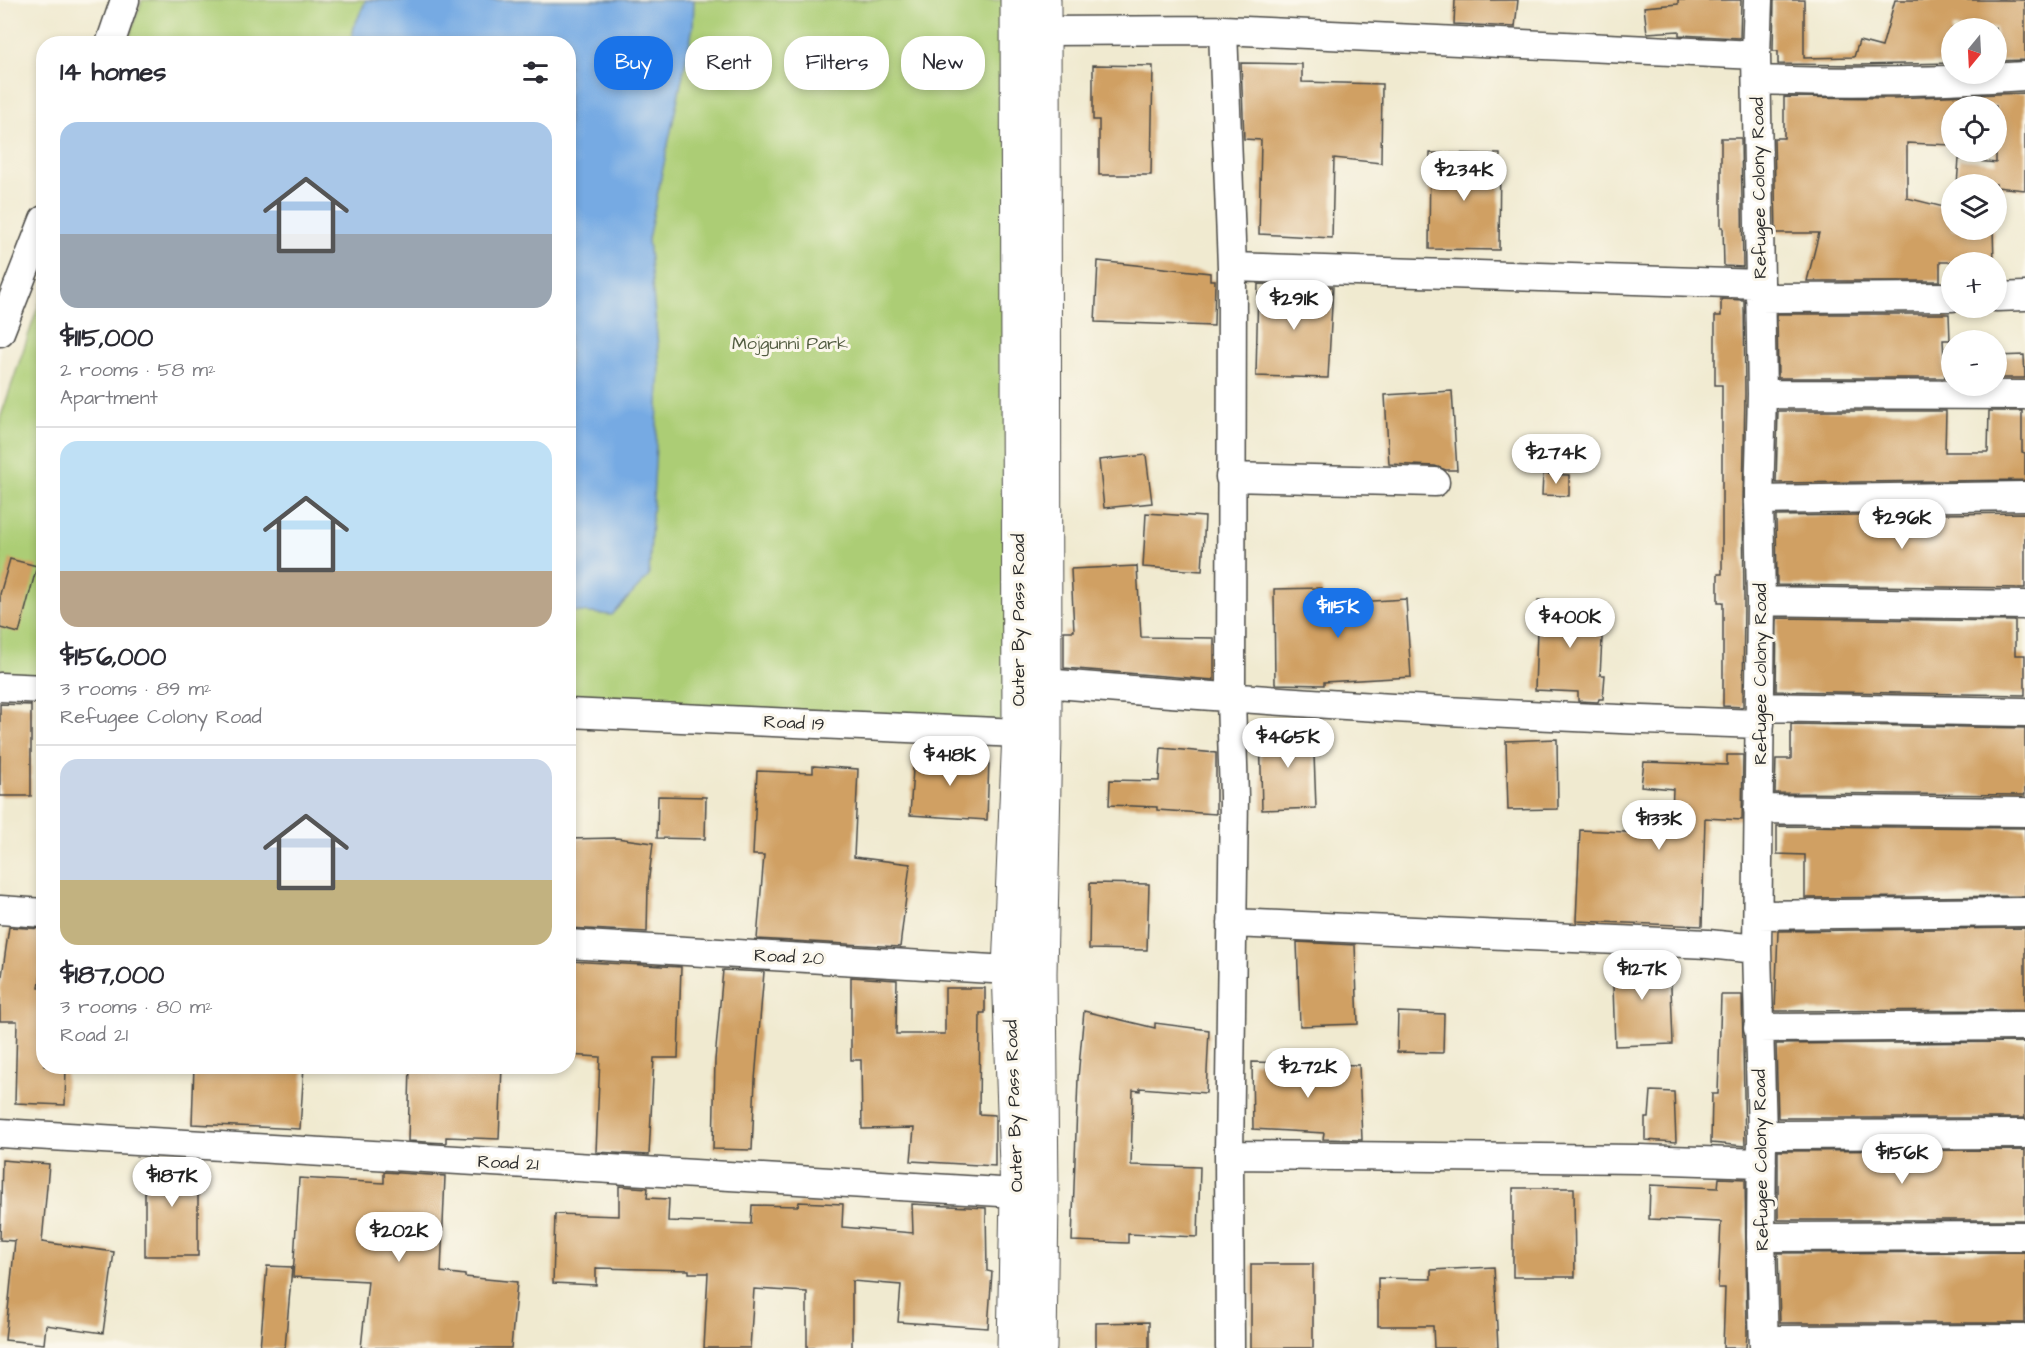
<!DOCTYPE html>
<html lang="en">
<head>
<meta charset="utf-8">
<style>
	body { margin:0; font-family:"Architects Daughter",sans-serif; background:#f7f7f7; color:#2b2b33; height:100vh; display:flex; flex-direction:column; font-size:22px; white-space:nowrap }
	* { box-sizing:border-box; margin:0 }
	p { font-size:20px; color:#7c7c81 }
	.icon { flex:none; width:33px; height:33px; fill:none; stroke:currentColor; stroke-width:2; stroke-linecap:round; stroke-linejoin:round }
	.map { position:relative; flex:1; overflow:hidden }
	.side { position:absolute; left:36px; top:36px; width:540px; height:1038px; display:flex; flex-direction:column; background:#fff; border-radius:24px; box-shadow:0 3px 9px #0003 }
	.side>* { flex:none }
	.guide { position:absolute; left:594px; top:36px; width:570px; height:54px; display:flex; gap:12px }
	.needle { width:39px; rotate:198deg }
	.fabs { position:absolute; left:1941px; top:18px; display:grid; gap:12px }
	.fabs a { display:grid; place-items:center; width:66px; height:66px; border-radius:50%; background:#fff; box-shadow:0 3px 9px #0003; font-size:30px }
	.price { position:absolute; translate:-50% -51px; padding:0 14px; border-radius:21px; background:#fff; color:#222; font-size:20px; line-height:39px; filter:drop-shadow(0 2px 3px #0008) }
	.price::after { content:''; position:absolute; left:50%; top:36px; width:18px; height:14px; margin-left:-9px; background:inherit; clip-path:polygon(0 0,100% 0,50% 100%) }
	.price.on { background:#1a73e8; color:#fff }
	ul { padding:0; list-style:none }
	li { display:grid; align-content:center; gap:12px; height:318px; padding:0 24px }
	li+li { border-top:2px solid #e1e1e2 }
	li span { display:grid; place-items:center; height:186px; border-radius:18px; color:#555 }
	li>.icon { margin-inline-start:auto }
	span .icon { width:108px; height:108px; fill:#fffc; stroke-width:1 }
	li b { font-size:26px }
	h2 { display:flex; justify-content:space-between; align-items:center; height:72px; padding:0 24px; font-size:26px }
	.tag { padding:0 21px; border-radius:24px; background:#fff; box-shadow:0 3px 9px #0003; font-size:21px; line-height:54px }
	.tag.on { background:#1a73e8; color:#fff }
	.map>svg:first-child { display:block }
</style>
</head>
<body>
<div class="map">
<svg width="2025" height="1348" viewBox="0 0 2025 1348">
	<rect width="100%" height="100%" fill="#fbf7ec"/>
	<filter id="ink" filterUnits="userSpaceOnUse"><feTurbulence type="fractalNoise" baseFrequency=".0167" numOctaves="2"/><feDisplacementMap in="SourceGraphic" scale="12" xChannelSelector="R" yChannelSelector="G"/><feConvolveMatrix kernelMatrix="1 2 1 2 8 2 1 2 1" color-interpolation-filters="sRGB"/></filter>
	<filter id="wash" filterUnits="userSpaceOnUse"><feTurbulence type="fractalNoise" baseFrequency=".008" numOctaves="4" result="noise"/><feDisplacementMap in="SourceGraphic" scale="24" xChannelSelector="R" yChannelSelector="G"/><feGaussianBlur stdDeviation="1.35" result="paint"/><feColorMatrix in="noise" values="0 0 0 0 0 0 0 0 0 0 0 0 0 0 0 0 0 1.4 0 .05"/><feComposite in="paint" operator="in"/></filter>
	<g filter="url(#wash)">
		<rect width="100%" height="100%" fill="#f0ead0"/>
		<!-- green -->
		<path fill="#accd75" stroke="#6c7c50" stroke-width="1.5" d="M 142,0 L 1009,0 L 1012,722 L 569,701 L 568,44 L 127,44 Z
			M 43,292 L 43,676 L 0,674 L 0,419 Z"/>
		<!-- water -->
		<path fill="#76aae3" stroke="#506a87" stroke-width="1.5" d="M 366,0 L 694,0 L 693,27 L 648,239 L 660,368 L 649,576 L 612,615 L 569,611 L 568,44 L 351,43 L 354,27 Z"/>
		<g id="blocks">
			<!-- building -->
			<path fill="#d0a063" d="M 1455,0 L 1518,0 L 1515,27 L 1454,24 Z
				M 1678,0 L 1741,0 L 1740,38 L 1679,35 L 1679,31 L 1647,33 L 1644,7 L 1678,4 Z
				M 1774,0 L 1804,0 L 1804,58 L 1854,57 L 1859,41 L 1882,47 L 1895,0 L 2025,0 L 2025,60 L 1996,61 L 1996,28 L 1952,28 L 1952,63 L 1858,65 L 1778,64 L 1778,51 L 1773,51 Z
				M 1241,63 L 1302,64 L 1302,82 L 1382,84 L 1381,163 L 1334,158 L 1332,238 L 1259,234 L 1261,140 L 1244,139 Z
				M 1093,65 L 1153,66 L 1151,175 L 1099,175 L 1099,120 L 1093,120 Z
				M 2025,93 L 2025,190 L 1996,187 L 1996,184 L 1957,184 L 1959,159 L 1996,163 L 1996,106 L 1952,106 L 1952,145 L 1907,143 L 1907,198 L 1952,209 L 1952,230 L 1993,230 L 1994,262 L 1940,262 L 1940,281 L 1807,281 L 1819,233 L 1776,233 L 1774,138 L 1784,138 L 1784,97 L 1892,98 Z
				M 1721,138 L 1741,138 L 1743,267 L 1724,266 L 1723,227 L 1721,227 Z
				M 1430,153 L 1500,154 L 1499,250 L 1429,249 Z
				M 1098,261 L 1210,273 L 1210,280 L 1215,280 L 1214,326 L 1095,322 Z
				M 1258,284 L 1333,287 L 1328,378 L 1256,376 Z
				M 1721,299 L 1744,300 L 1745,394 L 1743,500 L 1744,601 L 1743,707 L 1723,706 L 1723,602 L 1718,602 L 1718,574 L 1722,574 L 1722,385 L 1715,385 L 1715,316 L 1721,316 Z
				M 1777,314 L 1949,314 L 1950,340 L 1943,340 L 1945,378 L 1778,378 Z
				M 2024,355 L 2025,378 L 1996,378 L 1996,356 Z
				M 1452,391 L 1457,470 L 1446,470 L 1435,466 L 1389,464 L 1385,395 Z
				M 1778,411 L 1946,411 L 1945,452 L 1988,452 L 1989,411 L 2022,411 L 2022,452 L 2025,453 L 2025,480 L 1776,483 Z
				M 1146,455 L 1152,503 L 1104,508 L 1099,460 Z
				M 1543,474 L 1569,475 L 1569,496 L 1542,495 Z
				M 1146,513 L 1205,517 L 1202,571 L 1143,567 Z
				M 2025,513 L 2025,588 L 1777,585 L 1776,516 Z
				M 10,559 L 37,566 L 19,633 L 0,628 L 0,594 Z
				M 1137,566 L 1141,637 L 1214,638 L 1214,680 L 1064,668 L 1064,631 L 1074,631 L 1071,569 Z
				M 1322,588 L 1323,604 L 1406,599 L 1411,677 L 1324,682 L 1324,685 L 1275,684 L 1274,589 Z
				M 1538,600 L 1604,603 L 1600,675 L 1605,675 L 1603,699 L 1599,699 L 1598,702 L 1578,701 L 1578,692 L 1535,690 Z
				M 1777,618 L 2015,621 L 2015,655 L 2025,655 L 2025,695 L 1776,691 Z
				M 0,704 L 31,705 L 31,796 L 0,796 Z
				M 1791,724 L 2025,728 L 2025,795 L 1775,793 L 1776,759 L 1791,759 Z
				M 1313,728 L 1316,808 L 1262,810 L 1260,729 Z
				M 1557,739 L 1558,809 L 1508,810 L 1506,741 Z
				M 1161,748 L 1216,753 L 1216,814 L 1157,810 L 1157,807 L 1109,805 L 1110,780 L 1159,781 Z
				M 914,754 L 989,759 L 987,820 L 910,815 Z
				M 1727,755 L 1743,755 L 1742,820 L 1705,818 L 1702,926 L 1576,921 L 1580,830 L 1671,834 L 1673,789 L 1641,786 L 1644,762 L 1727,765 Z
				M 813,766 L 858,769 L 854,857 L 910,864 L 900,947 L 757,939 L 764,855 L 753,855 L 757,771 L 813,773 Z
				M 658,796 L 706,797 L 705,839 L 657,838 Z
				M 1777,826 L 2025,828 L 2025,896 L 1805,898 L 1805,855 L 1777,854 Z
				M 616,838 L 653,843 L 648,886 L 647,932 L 568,928 L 568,839 Z
				M 1090,883 L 1149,884 L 1147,950 L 1089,949 Z
				M 9,927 L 44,929 L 44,952 L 39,988 L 43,988 L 41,1033 L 44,1033 L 44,1066 L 66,1066 L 65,1105 L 15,1103 L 17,1021 L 0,1021 L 0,990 Z
				M 2025,928 L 2025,1010 L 1775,1011 L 1778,931 Z
				M 1297,942 L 1355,945 L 1358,1024 L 1300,1026 Z
				M 1612,956 L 1670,959 L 1673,1044 L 1615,1046 Z
				M 568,961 L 681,967 L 678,1058 L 654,1058 L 649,1155 L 596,1152 L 600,1057 L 568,1055 Z
				M 723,970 L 764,972 L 755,1080 L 752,1150 L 713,1149 L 715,1060 Z
				M 851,977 L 897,980 L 896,1034 L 945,1034 L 945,988 L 985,988 L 985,1013 L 980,1013 L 979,1114 L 995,1115 L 995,1166 L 911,1161 L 914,1128 L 862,1129 L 861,1060 L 851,1060 Z
				M 1721,995 L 1742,995 L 1745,1146 L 1711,1143 L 1712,1094 L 1718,1094 Z
				M 1084,1011 L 1155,1028 L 1155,1023 L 1209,1030 L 1206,1093 L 1140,1088 L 1140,1091 L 1133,1090 L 1131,1165 L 1200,1167 L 1198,1237 L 1128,1234 L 1128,1243 L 1072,1241 L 1078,1078 Z
				M 1398,1012 L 1444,1014 L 1443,1053 L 1397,1052 Z
				M 2025,1042 L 2025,1118 L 1778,1118 L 1776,1044 Z
				M 1252,1062 L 1359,1065 L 1362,1140 L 1323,1139 L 1324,1133 L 1253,1129 Z
				M 194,1066 L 304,1066 L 300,1129 L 192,1124 Z
				M 410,1066 L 502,1066 L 499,1139 L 446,1137 L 446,1143 L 408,1141 Z
				M 1651,1091 L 1674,1092 L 1676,1142 L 1645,1140 L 1645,1118 L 1649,1118 Z
				M 2025,1150 L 2025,1220 L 1778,1220 L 1778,1151 Z
				M 2,1160 L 49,1164 L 42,1242 L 114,1252 L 103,1333 L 46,1325 L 44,1344 L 5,1340 L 15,1241 L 0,1240 Z
				M 145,1161 L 198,1161 L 198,1256 L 145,1256 Z
				M 384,1172 L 445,1176 L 441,1272 L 465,1275 L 465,1277 L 517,1282 L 511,1348 L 361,1348 L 368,1281 L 293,1277 L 299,1178 L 384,1183 Z
				M 1719,1178 L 1745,1179 L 1747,1334 L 1746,1348 L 1723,1348 L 1725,1288 L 1718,1288 L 1721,1222 L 1649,1219 L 1650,1185 L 1718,1188 Z
				M 619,1186 L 648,1188 L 647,1198 L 669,1199 L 668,1221 L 751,1224 L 752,1205 L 798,1206 L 799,1202 L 843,1204 L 842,1227 L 913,1233 L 912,1204 L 986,1208 L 987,1271 L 992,1272 L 988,1328 L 898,1322 L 901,1285 L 852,1281 L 852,1348 L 807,1348 L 807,1292 L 754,1289 L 750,1348 L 704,1348 L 708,1273 L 689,1273 L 689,1270 L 596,1268 L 596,1285 L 553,1283 L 555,1214 L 619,1216 Z
				M 1513,1188 L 1574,1188 L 1575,1277 L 1513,1277 Z
				M 2025,1252 L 2025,1323 L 1780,1323 L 1778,1253 Z
				M 1251,1264 L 1313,1264 L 1313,1348 L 1251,1348 Z
				M 267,1266 L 292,1267 L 285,1348 L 260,1348 Z
				M 1494,1267 L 1498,1348 L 1434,1348 L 1433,1326 L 1378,1326 L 1378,1278 L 1431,1279 L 1431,1270 Z
				M 1149,1322 L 1149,1348 L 1096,1348 L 1096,1323 Z"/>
		</g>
	</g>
	<g filter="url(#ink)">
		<use href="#blocks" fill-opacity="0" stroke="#494844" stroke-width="1.5"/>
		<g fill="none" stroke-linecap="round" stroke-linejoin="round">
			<!-- street casing -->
			<g stroke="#494844" stroke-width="31">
				<path id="street" d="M 1758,0 L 1756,55 L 1762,394 L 1759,500 L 1761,601 L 1757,949 L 1762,1135 L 1761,1237 L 1764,1348
					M 1223,30 L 1232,267 L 1231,699 L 1234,797 L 1229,1155 L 1230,1348
					M 1044,31 L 1223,30 L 1756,55
					M 110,44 L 125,0
					M 1758,80 C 1847,83 1936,82 2025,76
					M 1232,267 L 1760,284
					M 1996,297 L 2025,296
					M 1760,298 L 1952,297
					M 0,332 L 44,220
					M 1762,394 L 2025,395
					M 1230,477 L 1435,482
					M 1759,500 L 2025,496
					M 1761,601 L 2025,605
					M 1044,683 C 1282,703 1521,717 1760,724
					M 0,687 L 44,689
					M 1760,707 L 2025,712
					M 568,713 L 1019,733
					M 1758,809 L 2025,812
					M 0,910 L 44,913
					M 1758,915 L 2025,912
					M 1232,923 L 1708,944 L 1757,949
					M 568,944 L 1009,970
					M 1758,1028 L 2025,1026
					M 0,1133 L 1017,1193
					M 1762,1135 L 2025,1134
					M 1229,1155 L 1639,1159 L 1762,1163
					M 1761,1237 L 2025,1236
					M 1764,1340 L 2025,1339"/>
			</g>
			<!-- primary casing -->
			<g stroke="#494844" stroke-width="35">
				<path id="primary" d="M 1014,1348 L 1017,1193 L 1009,970 L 1019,733 L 1017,0
					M 1040,1348 L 1042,1197 L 1040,973 L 1045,736 L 1044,0"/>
			</g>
			<!-- street -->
			<use href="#street" stroke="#fff" stroke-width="28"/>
			<!-- primary -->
			<use href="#primary" stroke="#fff" stroke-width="33"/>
		</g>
	</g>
	<g text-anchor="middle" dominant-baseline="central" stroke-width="6" stroke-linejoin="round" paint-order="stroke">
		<!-- street labels -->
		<g font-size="18" fill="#2b2b2b" stroke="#fbf7ec">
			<text transform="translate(1759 188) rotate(-91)">Refugee Colony Road</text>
			<text transform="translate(1018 620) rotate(-90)">Outer By Pass Road</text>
			<text transform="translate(1760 674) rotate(-90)">Refugee Colony Road</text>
			<text transform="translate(794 723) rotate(3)">Road 19</text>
			<text transform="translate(789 957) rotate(3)">Road 20</text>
			<text transform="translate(1014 1106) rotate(-92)">Outer By Pass Road</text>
			<text transform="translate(1761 1160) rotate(-91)">Refugee Colony Road</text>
			<text transform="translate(508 1163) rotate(3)">Road 21</text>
		</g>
		<!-- park labels -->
		<g font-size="18" fill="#525c41" stroke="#fbf7ec">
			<text x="790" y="343">Mojgunni Park</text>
		</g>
	</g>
</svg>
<div class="fabs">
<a><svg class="needle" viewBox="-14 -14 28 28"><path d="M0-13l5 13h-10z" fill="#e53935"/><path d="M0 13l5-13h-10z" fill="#7c7c81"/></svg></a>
<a><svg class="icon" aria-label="locate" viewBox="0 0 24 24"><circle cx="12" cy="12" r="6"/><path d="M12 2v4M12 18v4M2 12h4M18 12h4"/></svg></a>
<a><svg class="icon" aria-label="layers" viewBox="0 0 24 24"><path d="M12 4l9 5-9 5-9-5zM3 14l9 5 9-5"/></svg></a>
<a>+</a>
<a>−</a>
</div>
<b class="price" style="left:1464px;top:202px">$234K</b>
<b class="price" style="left:1294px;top:331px">$291K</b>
<b class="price" style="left:1556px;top:485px">$274K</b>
<b class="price" style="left:1902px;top:550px">$296K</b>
<b class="price on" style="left:1338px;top:639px">$115K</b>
<b class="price" style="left:1570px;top:649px">$400K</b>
<b class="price" style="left:1288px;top:769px">$465K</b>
<b class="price" style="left:950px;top:787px">$418K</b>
<b class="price" style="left:1659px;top:851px">$133K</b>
<b class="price" style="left:1642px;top:1001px">$127K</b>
<b class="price" style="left:1308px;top:1099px">$272K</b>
<b class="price" style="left:1902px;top:1185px">$156K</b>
<b class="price" style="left:172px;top:1208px">$187K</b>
<b class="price" style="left:399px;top:1263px">$202K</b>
<div class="guide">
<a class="tag on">Buy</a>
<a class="tag">Rent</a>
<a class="tag">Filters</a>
<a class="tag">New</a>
</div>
<section class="side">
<h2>14 homes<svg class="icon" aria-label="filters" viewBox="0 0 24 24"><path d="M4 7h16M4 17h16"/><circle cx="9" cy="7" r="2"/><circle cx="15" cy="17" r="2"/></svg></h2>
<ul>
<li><span style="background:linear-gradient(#a9c7e8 60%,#9aa5b1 0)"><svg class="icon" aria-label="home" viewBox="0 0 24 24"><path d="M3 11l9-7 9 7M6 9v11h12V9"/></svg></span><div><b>$115,000</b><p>2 rooms · 58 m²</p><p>Apartment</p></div></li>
<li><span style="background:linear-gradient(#bfe0f5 70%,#b9a48a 0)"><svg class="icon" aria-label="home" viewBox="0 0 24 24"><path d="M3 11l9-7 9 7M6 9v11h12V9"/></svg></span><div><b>$156,000</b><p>3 rooms · 89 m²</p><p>Refugee Colony Road</p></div></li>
<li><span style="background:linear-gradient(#c9d6e8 65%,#c2b280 0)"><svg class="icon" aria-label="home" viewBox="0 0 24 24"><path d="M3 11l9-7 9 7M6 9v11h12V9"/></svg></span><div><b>$187,000</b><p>3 rooms · 80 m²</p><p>Road 21</p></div></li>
</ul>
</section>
</div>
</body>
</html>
